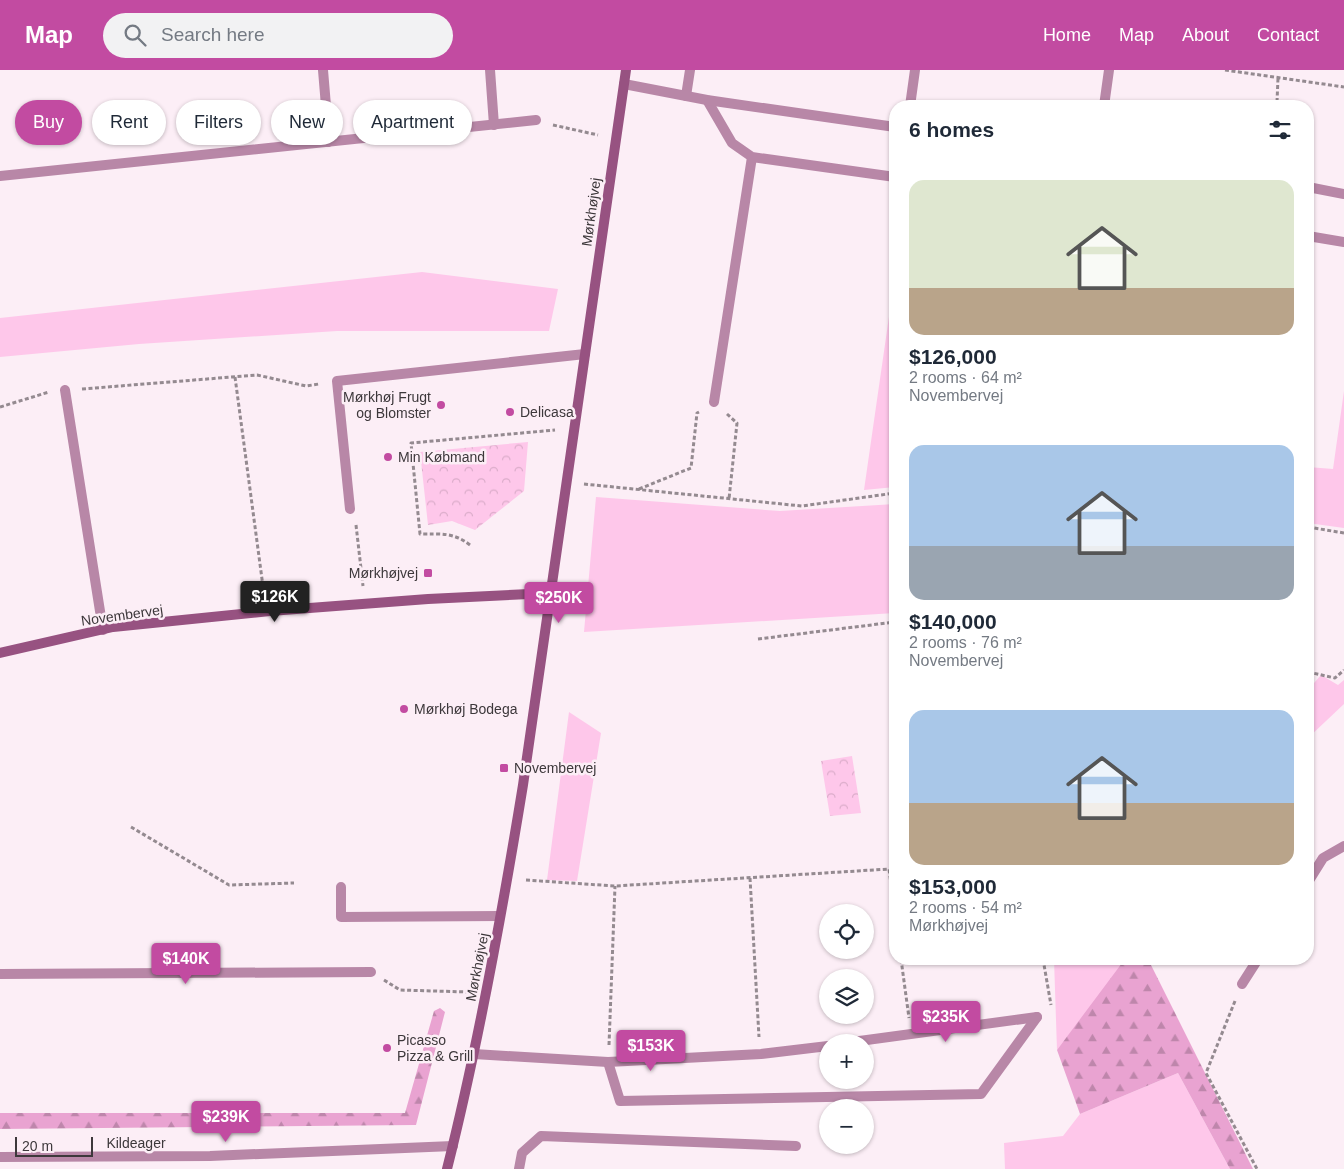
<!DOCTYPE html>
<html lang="en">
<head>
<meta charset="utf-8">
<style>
	body { margin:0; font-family:Arial,sans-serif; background:#f2f2f3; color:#1f2937; height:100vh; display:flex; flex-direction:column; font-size:19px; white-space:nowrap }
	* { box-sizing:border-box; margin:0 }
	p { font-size:16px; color:#747a83 }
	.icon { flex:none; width:28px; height:28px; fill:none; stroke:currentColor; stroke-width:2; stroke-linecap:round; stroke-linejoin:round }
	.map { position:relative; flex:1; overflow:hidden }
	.details { position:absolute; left:889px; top:30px; width:425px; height:865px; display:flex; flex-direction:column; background:#fff; border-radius:20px; box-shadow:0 1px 4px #0004 }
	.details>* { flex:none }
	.guide { position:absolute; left:15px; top:30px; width:475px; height:45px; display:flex; gap:10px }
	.controls { position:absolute; left:819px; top:834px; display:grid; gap:10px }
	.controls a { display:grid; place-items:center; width:55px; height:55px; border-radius:50%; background:#fff; box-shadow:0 1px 4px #0004; font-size:25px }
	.scale { position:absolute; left:15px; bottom:12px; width:78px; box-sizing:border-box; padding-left:5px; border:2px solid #3d383b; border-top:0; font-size:14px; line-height:18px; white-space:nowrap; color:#3d383b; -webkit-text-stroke:4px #fceef6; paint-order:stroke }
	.price { position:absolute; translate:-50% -42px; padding:0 11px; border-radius:5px; background:#c24ba1; color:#fff; font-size:16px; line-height:32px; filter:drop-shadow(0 1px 2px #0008) }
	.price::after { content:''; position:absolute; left:50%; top:30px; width:15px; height:11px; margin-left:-8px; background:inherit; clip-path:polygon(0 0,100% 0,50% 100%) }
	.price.on { background:#222; color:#fff }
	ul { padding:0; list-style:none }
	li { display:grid; align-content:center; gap:10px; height:265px; padding:0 20px }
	li span { display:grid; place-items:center; height:155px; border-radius:15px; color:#555 }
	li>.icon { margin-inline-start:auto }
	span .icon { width:90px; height:90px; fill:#fffc; stroke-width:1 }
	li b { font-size:21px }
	h2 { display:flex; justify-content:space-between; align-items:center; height:60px; padding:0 20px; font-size:21px }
	.tag { padding:0 18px; border-radius:22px; background:#fff; box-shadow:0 1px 4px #0004; font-size:18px; line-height:45px }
	.tag.on { background:#c24ba1; color:#fff }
	header { display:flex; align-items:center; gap:30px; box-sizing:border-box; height:70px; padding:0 25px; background:#c24ba1; color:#fff }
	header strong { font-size:24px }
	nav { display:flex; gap:28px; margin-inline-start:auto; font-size:18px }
	.search { width:350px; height:45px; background:#f2f2f3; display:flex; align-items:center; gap:12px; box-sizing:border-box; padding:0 18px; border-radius:28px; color:#747a83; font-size:19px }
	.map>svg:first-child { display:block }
</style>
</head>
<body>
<header>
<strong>Map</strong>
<div class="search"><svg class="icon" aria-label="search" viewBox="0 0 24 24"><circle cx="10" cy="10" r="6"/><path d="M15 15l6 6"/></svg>Search here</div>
<nav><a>Home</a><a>Map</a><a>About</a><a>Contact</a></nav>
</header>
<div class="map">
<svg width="1344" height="1099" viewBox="0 0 1344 1099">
	<defs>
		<pattern id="forest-firs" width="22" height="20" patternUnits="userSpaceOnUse" patternTransform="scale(1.25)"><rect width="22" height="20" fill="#e9a3d1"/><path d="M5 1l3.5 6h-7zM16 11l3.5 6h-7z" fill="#be86ab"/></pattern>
		<pattern id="park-crowns" width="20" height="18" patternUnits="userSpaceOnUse" patternTransform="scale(1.25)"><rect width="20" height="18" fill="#fec7ea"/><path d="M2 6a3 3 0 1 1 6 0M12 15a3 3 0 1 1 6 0" fill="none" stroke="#dbacca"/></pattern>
	</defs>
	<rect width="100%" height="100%" fill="#fceef6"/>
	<!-- green -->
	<path fill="#fec7ea" d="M 422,202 L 558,219 L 549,261 L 337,261 L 139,274 L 0,287 L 0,248 Z
		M 895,205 L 895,417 L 864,420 Z
		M 1344,321 L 1344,458 L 1308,453 L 1308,397 L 1333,399 Z
		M 596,427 L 780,441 L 895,434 L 895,543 L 584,562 Z
		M 1321,605 L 1338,615 L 1344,610 L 1344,634 L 1308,668 L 1308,620 Z
		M 569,642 L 601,663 L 577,811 L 547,810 Z
		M 1054,889 L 1127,889 L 1113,909 L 1057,980 Z
		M 1178,1003 L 1230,1099 L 1005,1099 L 1004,1073 L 1063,1066 L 1080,1044 Z"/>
	<!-- forest -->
	<path fill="url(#forest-firs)" d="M 1125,889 L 1148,889 L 1253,1099 L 1230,1099 L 1178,1003 L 1080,1044 L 1057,980 Z
		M 440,938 L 445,942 L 416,1055 L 0,1059 L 0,1043 L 405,1043 L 434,941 Z"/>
	<!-- park -->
	<path fill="url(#park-crowns)" d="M 528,372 L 524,421 L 475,460 L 452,451 L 428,455 L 420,382 Z
		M 852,686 L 861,743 L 830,746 L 821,691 Z"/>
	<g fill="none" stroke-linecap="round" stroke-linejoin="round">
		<!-- path -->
		<path stroke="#948a90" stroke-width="3" stroke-dasharray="4 2.5" stroke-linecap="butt" d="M 1225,0 L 1344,17
			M 1277,32 L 1278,8
			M 553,55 L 598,65
			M 235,307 L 264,524
			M 82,319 L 257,305 L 306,316 L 319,314
			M 0,337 L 49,322
			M 727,344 L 737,353 L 729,429
			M 584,414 L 802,436 L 895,423
			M 639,419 L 691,398 L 697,343 L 699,342
			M 356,455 L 363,516
			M 1308,457 L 1344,463
			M 470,475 C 453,462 441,464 420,464 L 411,373 L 555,360
			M 758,569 L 895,552
			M 1308,602 L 1335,608 L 1344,600
			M 131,757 L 229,815 L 294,813
			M 750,808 L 759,967
			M 526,810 L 615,816 L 889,799 L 895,843
			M 901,889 L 909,948
			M 1043,889 L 1051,935
			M 384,910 L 400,920 L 468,922
			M 1235,931 L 1206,1003 L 1257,1099
			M 609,975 L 615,816"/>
		<!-- lane -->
		<path stroke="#b887a7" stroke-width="10" d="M 490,0 L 494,55
			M 686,26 L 690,0
			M 707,30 L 732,73 L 752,87 L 895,107
			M 910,36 L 915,0
			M 1104,36 L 1109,0
			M 1308,166 L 1344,172
			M 65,320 L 103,560
			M 714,332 L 752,87
			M 350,439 L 337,311 L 585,284
			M 341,817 L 341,847 L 500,846
			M 608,992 L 620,1031 L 981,1024 L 1037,947
			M 519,1099 L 522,1083 L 541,1066 L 796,1076"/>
		<!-- street -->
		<path stroke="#b887a7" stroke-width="10" d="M 323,0 L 329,72
			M 624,14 L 707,30 L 895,57
			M 0,106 L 536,50
			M 1308,117 L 1344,124
			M 1308,812 L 1323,788 L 1344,776
			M 0,904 L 371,902
			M 1242,914 L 1258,889
			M 852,972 L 1037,947
			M 474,984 L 608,992 L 761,984 L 828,976
			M 0,1087 L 210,1086 L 453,1076"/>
		<!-- secondary -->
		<path stroke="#975281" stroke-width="10" d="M 0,583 L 113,557 L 270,541 L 428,529 L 550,523
			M 447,1099 C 479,972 502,844 523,715 L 626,0"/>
	</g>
	<!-- markers -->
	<g fill="#c24ba1" stroke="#fceef6" stroke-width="2">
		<circle cx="441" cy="335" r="5"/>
		<circle cx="510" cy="342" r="5"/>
		<circle cx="388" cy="387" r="5"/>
		<rect x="423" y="498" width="10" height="10" rx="2.5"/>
		<circle cx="404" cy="639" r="5"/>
		<rect x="499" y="693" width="10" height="10" rx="2.5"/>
		<circle cx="387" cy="978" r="5"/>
	</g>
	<g text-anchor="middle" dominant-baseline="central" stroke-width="5" stroke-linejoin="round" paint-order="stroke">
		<!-- street labels -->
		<g font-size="14" fill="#3d383b" stroke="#fceef6">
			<text transform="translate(591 142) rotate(-82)">Mørkhøjvej</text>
			<text transform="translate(122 545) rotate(-8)">Novembervej</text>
			<text transform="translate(477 897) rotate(-79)">Mørkhøjvej</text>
			<text x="136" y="1073">Kildeager</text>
		</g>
		<!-- poi labels -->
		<g font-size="14" fill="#3d383b" stroke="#fceef6" text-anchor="start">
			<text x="431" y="327" text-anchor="end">Mørkhøj Frugt<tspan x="431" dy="16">og Blomster</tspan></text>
			<text x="520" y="342">Delicasa</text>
			<text x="398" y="387">Min Købmand</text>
			<text x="418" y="503" text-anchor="end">Mørkhøjvej</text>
			<text x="414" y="639">Mørkhøj Bodega</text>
			<text x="514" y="698">Novembervej</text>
			<text x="397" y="970">Picasso<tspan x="397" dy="16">Pizza &amp; Grill</tspan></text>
		</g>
	</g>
</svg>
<div class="controls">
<a><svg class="icon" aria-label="locate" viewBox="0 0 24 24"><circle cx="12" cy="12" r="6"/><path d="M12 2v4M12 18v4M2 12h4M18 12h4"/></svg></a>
<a><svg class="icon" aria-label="layers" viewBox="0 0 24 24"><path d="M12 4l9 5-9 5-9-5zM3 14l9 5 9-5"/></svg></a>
<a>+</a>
<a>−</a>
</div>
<div class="scale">20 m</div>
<b class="price on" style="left:275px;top:553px">$126K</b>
<b class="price" style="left:559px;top:554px">$250K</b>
<b class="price" style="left:186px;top:915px">$140K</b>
<b class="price" style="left:946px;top:973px">$235K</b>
<b class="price" style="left:651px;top:1002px">$153K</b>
<b class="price" style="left:226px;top:1073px">$239K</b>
<div class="guide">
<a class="tag on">Buy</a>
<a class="tag">Rent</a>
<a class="tag">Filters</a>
<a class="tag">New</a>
<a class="tag">Apartment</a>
</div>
<section class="details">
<h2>6 homes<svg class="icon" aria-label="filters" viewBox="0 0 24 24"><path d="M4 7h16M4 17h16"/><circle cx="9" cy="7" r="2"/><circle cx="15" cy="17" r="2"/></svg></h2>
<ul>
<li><span style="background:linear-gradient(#dfe7d0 70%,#b9a48a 0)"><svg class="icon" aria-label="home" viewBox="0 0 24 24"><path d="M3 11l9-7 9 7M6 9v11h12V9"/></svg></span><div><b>$126,000</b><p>2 rooms · 64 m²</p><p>Novembervej</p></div></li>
<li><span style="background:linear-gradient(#a9c7e8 65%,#9aa5b1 0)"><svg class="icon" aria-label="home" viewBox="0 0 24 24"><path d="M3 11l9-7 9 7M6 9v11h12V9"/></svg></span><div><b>$140,000</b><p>2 rooms · 76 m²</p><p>Novembervej</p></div></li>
<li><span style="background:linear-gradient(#a9c7e8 60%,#b9a48a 0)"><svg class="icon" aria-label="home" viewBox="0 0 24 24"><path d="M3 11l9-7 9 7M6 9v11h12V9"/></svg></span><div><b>$153,000</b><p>2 rooms · 54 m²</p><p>Mørkhøjvej</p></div></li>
</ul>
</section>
</div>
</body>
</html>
